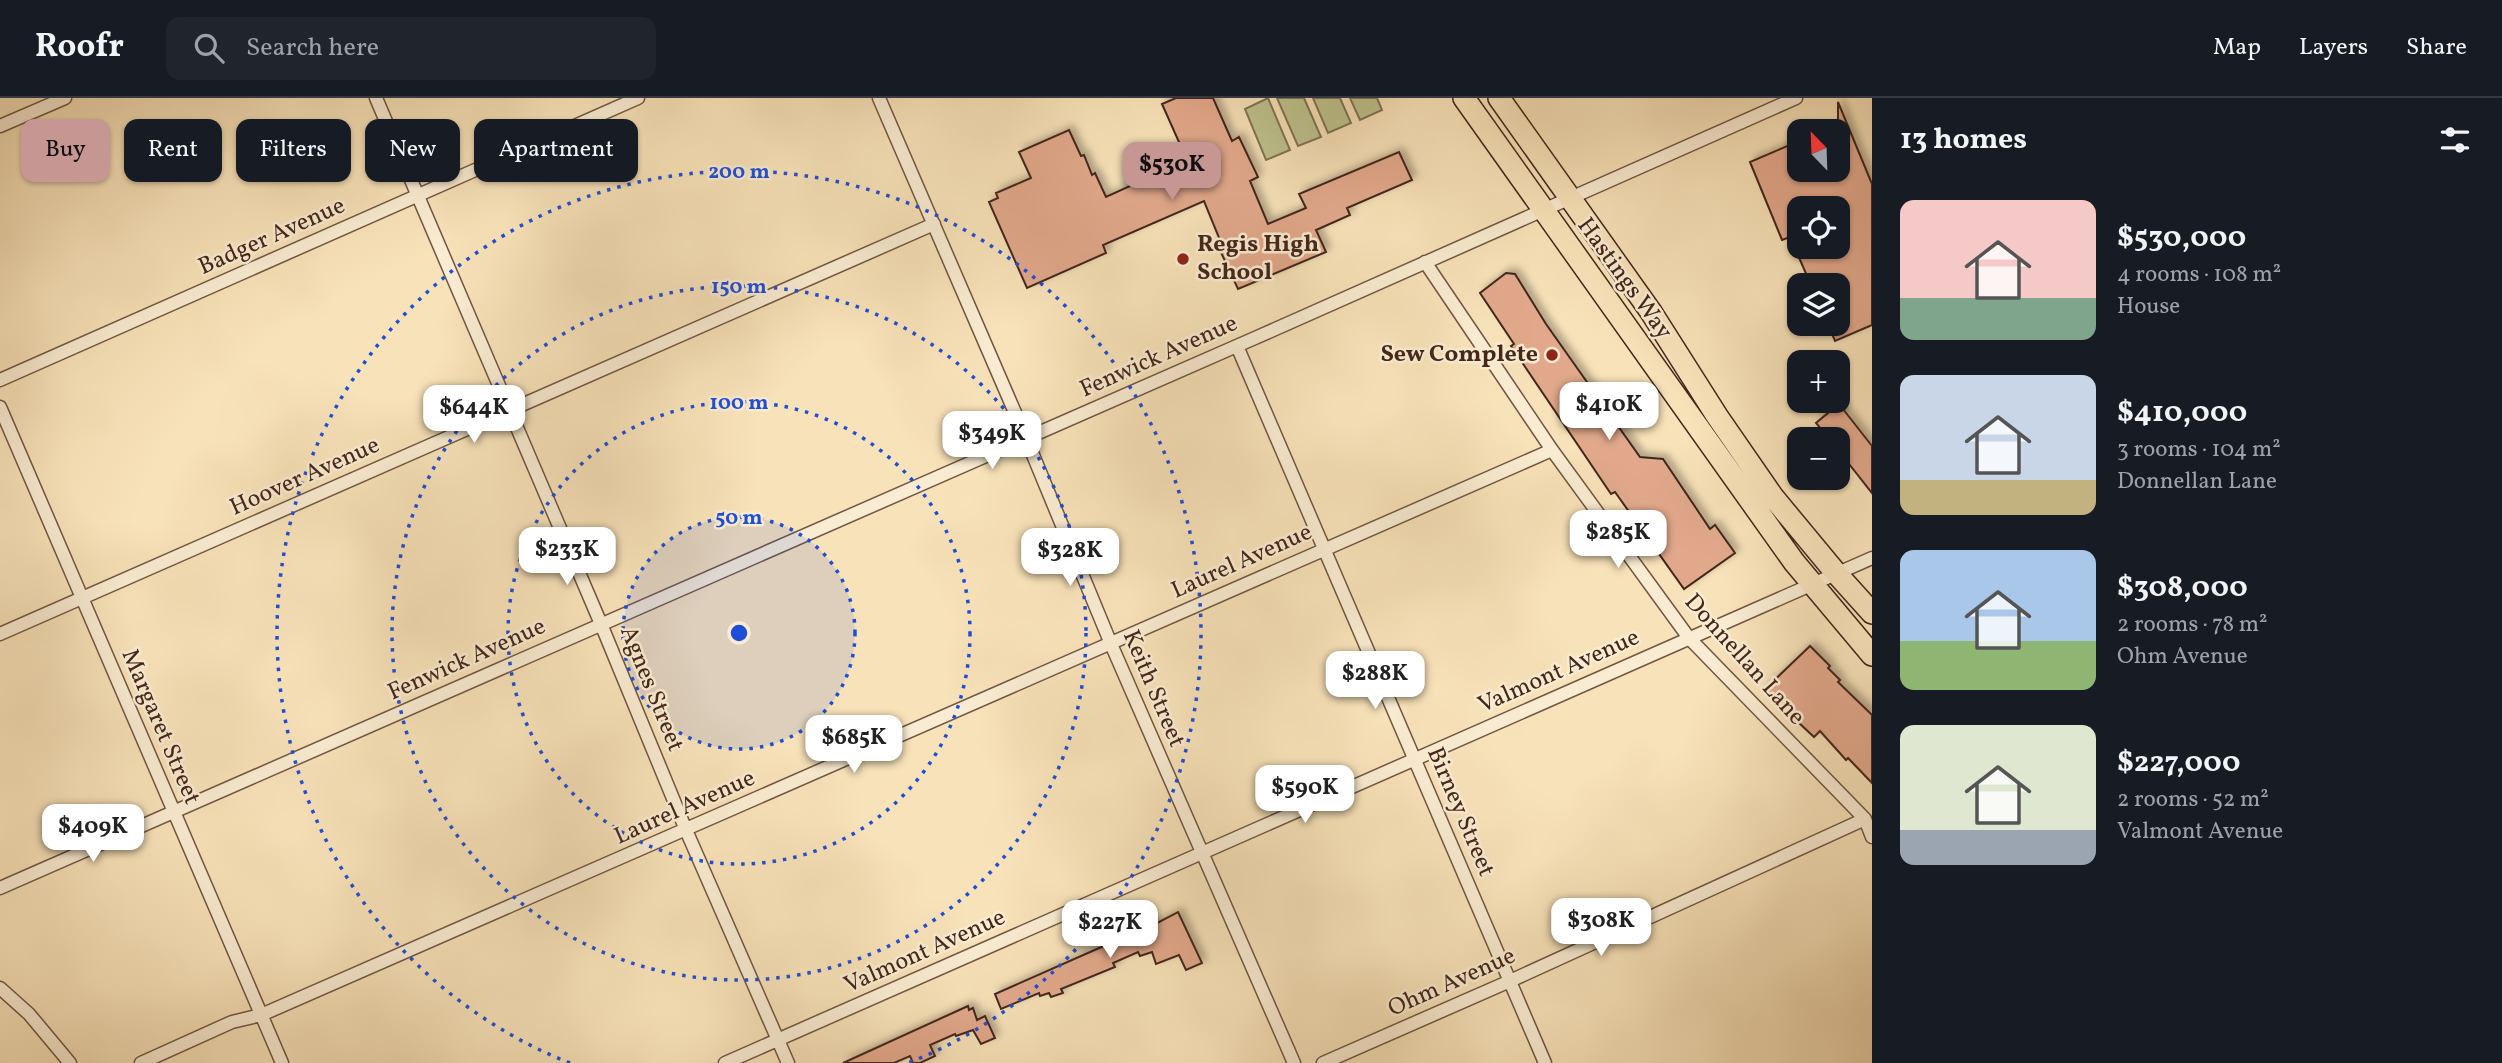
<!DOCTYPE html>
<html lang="en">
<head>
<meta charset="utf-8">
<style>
	body { margin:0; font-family:Vollkorn,serif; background:#20242c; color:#f1f3f6; height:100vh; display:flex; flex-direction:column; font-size:26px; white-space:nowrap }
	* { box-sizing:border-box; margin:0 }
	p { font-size:23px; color:#9ea1a6 }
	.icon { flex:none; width:38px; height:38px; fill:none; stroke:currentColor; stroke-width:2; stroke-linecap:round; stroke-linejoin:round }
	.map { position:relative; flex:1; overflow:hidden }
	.details { display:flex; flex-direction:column; background:#171b24; width:630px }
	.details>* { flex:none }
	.hud { position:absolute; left:21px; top:21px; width:665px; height:63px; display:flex; gap:14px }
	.needle { width:46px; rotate:337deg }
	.controls { position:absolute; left:1787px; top:21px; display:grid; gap:14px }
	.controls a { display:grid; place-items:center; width:63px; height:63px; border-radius:14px; background:#171b24; box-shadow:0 2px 5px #0004; font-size:35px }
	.price { position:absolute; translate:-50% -60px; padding:0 16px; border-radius:14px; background:#fff; color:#222; font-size:23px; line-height:46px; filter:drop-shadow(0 2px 4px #0008) }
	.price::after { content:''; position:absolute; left:50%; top:42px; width:21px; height:16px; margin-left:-10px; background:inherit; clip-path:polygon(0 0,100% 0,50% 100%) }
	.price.selected { background:#c59692; color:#111 }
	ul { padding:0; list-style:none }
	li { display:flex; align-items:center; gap:21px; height:175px; padding:0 28px }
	li span { display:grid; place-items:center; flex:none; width:196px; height:140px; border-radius:14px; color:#555 }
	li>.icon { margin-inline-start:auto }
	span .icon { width:84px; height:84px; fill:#fffc; stroke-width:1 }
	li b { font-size:30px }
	h2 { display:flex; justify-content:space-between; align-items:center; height:84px; padding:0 28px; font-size:30px }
	.chip { padding:0 24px; border-radius:14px; background:#171b24; box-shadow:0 2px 5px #0004; font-size:24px; line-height:63px }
	.chip.selected { background:#c59692; color:#111 }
	header { display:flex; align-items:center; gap:42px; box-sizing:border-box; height:98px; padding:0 35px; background:#171b24; border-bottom:2px solid #363941 }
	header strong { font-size:33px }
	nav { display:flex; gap:38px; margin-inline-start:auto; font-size:24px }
	.search { width:490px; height:63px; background:#20242c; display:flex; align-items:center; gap:18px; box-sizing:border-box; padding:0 24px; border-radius:14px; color:#9ea1a6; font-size:26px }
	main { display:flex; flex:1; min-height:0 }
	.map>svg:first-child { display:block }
</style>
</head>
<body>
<header>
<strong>Roofr</strong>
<div class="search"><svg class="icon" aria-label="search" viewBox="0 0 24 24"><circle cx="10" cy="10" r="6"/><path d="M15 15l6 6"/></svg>Search here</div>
<nav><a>Map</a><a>Layers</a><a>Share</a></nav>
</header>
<main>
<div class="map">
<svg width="1872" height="965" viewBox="0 0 1872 965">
	<defs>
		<filter id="shadow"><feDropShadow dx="4.5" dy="-4.5" stdDeviation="3.5" flood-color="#0004"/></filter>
	</defs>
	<rect width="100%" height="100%" fill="#f8e2b9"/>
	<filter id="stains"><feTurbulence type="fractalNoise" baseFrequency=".00286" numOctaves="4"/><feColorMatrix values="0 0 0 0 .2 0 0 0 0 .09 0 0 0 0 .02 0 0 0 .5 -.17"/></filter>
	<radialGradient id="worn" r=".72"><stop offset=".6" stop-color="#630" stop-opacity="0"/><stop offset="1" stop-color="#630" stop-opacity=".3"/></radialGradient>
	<!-- green -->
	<path fill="#bec38f" stroke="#807556" stroke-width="2" d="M 1268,0 L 1290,52 L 1266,62 L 1245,11 Z
		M 1277,0 L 1304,0 L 1321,39 L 1298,48 Z
		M 1313,0 L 1340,0 L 1351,25 L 1328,35 Z
		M 1350,0 L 1377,0 L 1382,12 L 1360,22 Z"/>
	<!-- building -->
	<path fill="#e1a88b" stroke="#43271c" stroke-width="2" fill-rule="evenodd" filter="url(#shadow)" d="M 1176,0 L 1213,0 L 1232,43 L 1239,39 L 1258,79 L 1250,83 L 1268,126 L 1306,110 L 1299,96 L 1399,54 L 1412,82 L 1347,110 L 1350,117 L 1316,132 L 1326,154 L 1238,191 L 1218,148 L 1222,147 L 1204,103 L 1103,147 L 1106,155 L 1027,190 L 989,104 L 998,100 L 996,95 L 1031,80 L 1019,54 L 1069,32 L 1081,58 L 1084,57 L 1092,77 L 1095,75 L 1106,99 L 1187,62 L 1162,6 Z
		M 1838,4 L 1872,86 L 1872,227 L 1835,243 L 1828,226 L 1838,226 L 1838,187 L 1811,187 L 1790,139 L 1782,142 L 1750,64 L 1799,43 L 1799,72 L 1838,72 ZM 1799,110 L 1838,110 L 1838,149 L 1799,149 Z
		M 1506,175 L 1515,176 L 1546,226 L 1640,359 L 1663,361 L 1710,431 L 1715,427 L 1735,455 L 1684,491 L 1615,394 L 1611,396 L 1511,248 L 1514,246 L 1480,195 Z
		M 1839,306 L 1872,348 L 1872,395 L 1838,352 L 1838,341 L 1829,341 L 1816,325 Z
		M 1810,548 L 1830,568 L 1828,570 L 1840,582 L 1838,584 L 1872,617 L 1872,685 L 1848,660 L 1846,662 L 1820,633 L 1814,639 L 1764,592 Z
		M 1178,814 L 1202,865 L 1186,872 L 1179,857 L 1156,866 L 1152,854 L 1140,858 L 1138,854 L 1113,865 L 1115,869 L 1061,891 L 1063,895 L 1051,899 L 1049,895 L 1040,898 L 1039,895 L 1001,911 L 995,896 L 1115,843 L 1126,836 L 1141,831 L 1142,833 Z
		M 968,908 L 969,912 L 973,910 L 977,922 L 985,918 L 995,940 L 981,946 L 973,932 L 956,938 L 955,936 L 930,947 L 935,958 L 920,965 L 913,965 L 910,958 L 894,965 L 843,965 Z"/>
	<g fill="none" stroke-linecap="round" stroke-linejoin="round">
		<!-- minor casing -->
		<g stroke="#705643" stroke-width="15">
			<path id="minor" d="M 376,0 L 601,526 L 686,732 L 788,965
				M 879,0 L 1026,340 L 1111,546 L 1294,965
				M 0,28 L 65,0
				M 1425,164 L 1552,352 L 1689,540 L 1865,721 L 1872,739
				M 1237,248 L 1545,965
				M 0,282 L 638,0
				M 0,309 L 282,965
				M 0,536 L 934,126
				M 0,790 L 1255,240 L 1796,0
				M 0,890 L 29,916 L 70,965
				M 141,965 L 232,924 L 261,917 L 1552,352
				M 725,965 L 1872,460
				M 1323,965 L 1510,883 L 1865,721"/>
		</g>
		<!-- primary casing -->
		<g stroke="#43271c" stroke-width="24">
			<path id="primary" d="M 1464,0 L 1794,464 L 1872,557
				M 1499,0 L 1651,214 L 1717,318 L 1773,399 L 1836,475 L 1872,515"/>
		</g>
		<!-- minor -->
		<use href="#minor" stroke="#faecd2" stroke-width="12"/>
		<!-- primary -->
		<use href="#primary" stroke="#f8e2b9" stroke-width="21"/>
	</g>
	<!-- distance rings -->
	<circle cx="739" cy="535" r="116" fill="#1d4ed8" fill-opacity=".12"/>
	<g fill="none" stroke="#1d4ed8" stroke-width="3.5" stroke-dasharray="3.5 7">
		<circle cx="739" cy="535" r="116"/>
		<circle cx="739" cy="535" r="231"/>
		<circle cx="739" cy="535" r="347"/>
		<path d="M570 965A462 462 0 1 1 908 965"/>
	</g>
	<!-- markers -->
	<g fill="#8f2418" stroke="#faecd2" stroke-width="2.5">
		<circle cx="1183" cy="161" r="7"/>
		<circle cx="1552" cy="257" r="7"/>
	</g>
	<g text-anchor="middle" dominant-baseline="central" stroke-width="5" stroke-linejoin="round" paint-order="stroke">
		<!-- street labels -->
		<g font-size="24" fill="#43271c" stroke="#faecd2">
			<text transform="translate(272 139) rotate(-24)">Badger Avenue</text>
			<text transform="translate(1624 181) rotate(54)">Hastings Way</text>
			<text transform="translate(1159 259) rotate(-24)">Fenwick Avenue</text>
			<text transform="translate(305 379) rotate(-24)">Hoover Avenue</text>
			<text transform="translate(1242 464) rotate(-24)">Laurel Avenue</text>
			<text transform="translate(467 562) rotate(-24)">Fenwick Avenue</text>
			<text transform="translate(1744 562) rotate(48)">Donnellan Lane</text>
			<text transform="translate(1559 574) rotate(-24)">Valmont Avenue</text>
			<text transform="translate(651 591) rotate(68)">Agnes Street</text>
			<text transform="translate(1153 591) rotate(67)">Keith Street</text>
			<text transform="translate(160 629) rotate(67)">Margaret Street</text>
			<text transform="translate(685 710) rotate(-24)">Laurel Avenue</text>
			<text transform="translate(1460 714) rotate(67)">Birney Street</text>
			<text transform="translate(925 854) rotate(-24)">Valmont Avenue</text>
			<text transform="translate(1452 885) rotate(-24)">Ohm Avenue</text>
		</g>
		<!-- poi labels -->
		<g font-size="24" font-weight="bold" fill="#43271c" stroke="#faecd2" text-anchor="start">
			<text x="1197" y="147">Regis High<tspan x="1197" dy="28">School</tspan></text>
			<text x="1538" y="257" text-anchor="end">Sew Complete</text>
		</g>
	</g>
	<circle cx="739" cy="535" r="10" fill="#1d4ed8" stroke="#faecd2" stroke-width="3.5"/>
	<g font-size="21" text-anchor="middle" font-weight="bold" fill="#1d4ed8" stroke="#faecd2" stroke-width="5" stroke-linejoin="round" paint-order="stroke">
		<text x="739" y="80">200 m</text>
		<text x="739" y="195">150 m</text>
		<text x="739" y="311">100 m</text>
		<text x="739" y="426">50 m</text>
	</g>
	<rect width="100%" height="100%" filter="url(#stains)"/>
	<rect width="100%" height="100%" fill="url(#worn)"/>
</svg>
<div class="controls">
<a><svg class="needle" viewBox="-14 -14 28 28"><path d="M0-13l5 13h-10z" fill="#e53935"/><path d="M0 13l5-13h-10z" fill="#9ea1a6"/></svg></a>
<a><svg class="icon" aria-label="locate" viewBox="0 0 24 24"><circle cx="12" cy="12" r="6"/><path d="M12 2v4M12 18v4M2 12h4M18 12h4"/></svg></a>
<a><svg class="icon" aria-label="layers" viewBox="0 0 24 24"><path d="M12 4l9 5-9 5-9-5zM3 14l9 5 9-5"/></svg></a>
<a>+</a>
<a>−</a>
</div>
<b class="price selected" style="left:1172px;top:104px">$530K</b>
<b class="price" style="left:1609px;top:344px">$410K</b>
<b class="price" style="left:474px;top:347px">$644K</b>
<b class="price" style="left:992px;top:373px">$349K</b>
<b class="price" style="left:1618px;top:472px">$285K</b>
<b class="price" style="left:567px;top:489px">$233K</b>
<b class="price" style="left:1070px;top:490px">$328K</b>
<b class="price" style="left:1375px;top:613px">$288K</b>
<b class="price" style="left:854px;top:677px">$685K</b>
<b class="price" style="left:1305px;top:727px">$590K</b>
<b class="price" style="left:93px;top:766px">$409K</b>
<b class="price" style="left:1601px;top:860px">$308K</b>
<b class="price" style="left:1110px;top:862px">$227K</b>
<div class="hud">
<a class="chip selected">Buy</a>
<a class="chip">Rent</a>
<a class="chip">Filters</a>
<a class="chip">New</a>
<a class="chip">Apartment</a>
</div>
</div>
<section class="details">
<h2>13 homes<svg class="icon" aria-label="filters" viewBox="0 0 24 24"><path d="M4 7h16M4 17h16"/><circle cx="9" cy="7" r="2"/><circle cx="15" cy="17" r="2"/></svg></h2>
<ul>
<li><span style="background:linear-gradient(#f6c9c9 70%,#7fa58c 0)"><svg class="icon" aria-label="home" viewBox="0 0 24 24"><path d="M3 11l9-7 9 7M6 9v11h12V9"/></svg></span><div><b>$530,000</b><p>4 rooms · 108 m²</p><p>House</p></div></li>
<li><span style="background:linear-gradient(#c9d6e8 75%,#c2b280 0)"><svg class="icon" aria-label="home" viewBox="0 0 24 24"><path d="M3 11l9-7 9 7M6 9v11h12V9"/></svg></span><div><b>$410,000</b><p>3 rooms · 104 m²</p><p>Donnellan Lane</p></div></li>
<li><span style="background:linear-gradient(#a9c7e8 65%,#8fb573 0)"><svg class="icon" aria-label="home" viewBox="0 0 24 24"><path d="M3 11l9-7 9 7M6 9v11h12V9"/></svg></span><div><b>$308,000</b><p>2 rooms · 78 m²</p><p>Ohm Avenue</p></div></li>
<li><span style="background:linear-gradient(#dfe7d0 75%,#9aa5b1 0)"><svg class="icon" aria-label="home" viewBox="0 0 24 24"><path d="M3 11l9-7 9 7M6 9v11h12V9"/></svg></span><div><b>$227,000</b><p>2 rooms · 52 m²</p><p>Valmont Avenue</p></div></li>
</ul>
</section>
</main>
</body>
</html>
